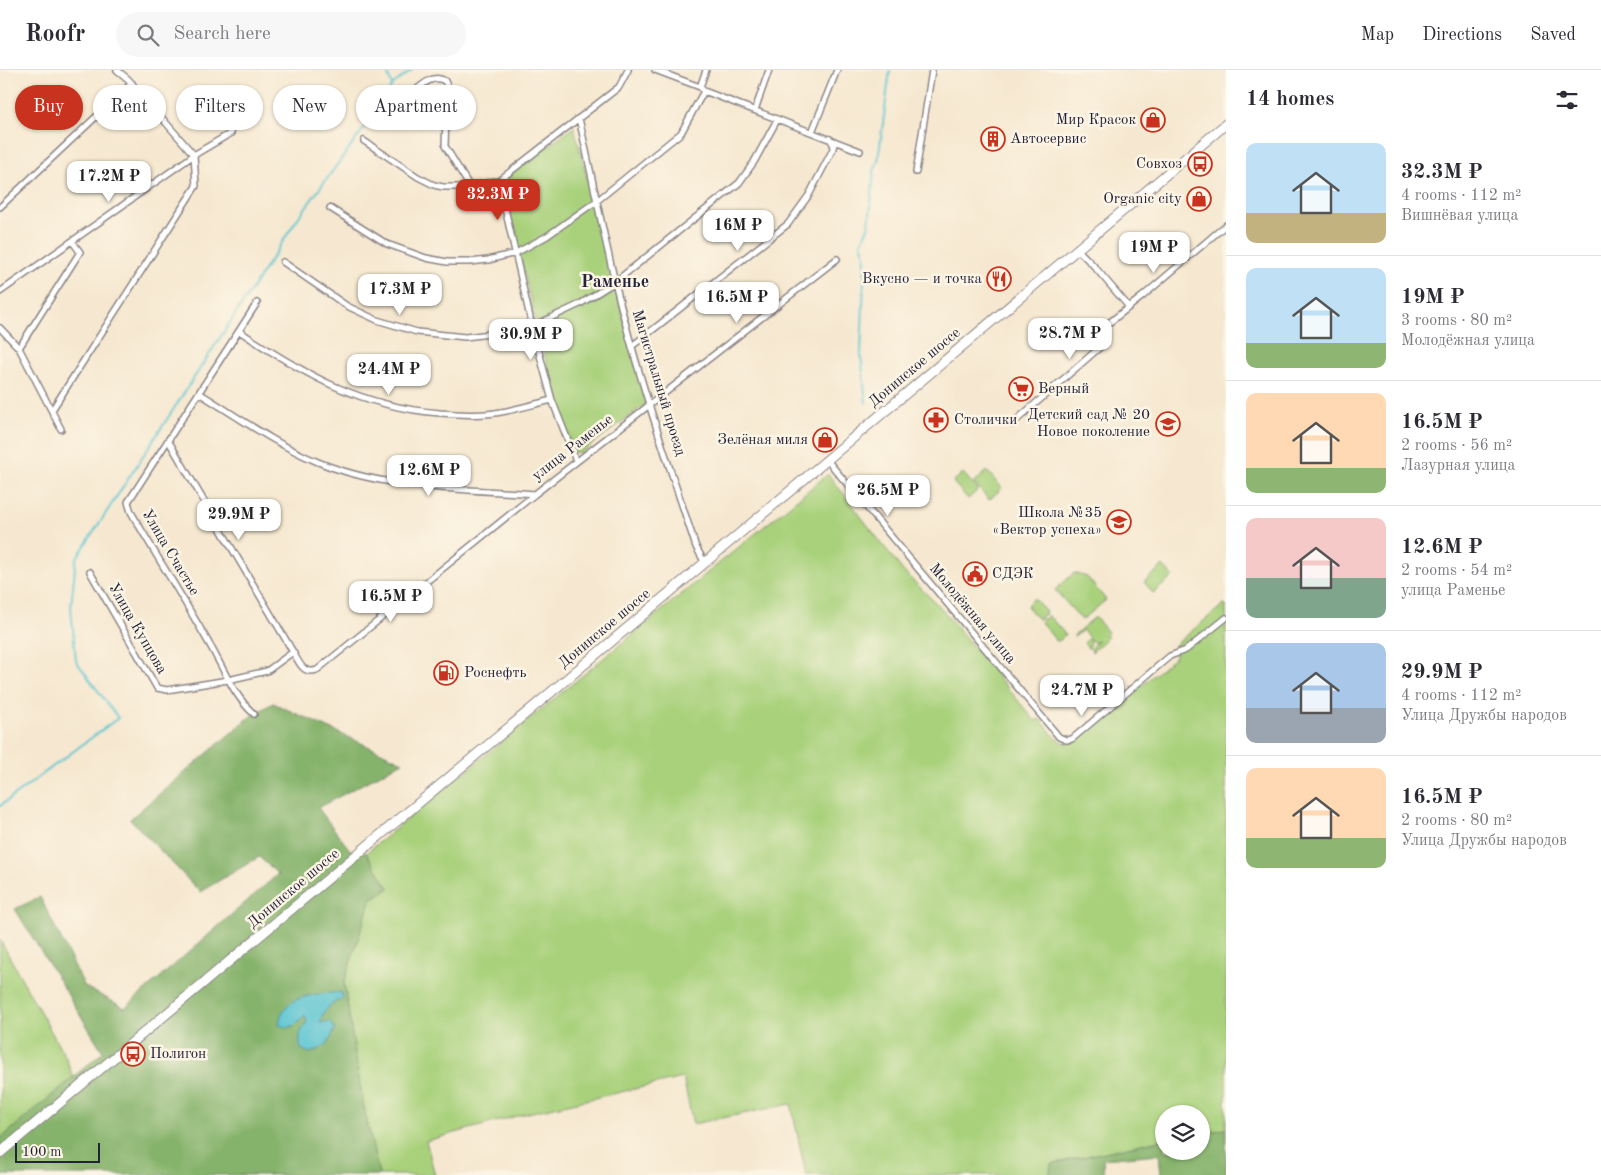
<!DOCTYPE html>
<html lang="en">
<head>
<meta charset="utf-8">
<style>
	body { margin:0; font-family:"Old Standard TT",serif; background:#f7f7f7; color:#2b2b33; height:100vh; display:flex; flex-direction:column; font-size:19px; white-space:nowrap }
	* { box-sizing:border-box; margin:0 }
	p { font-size:16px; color:#7c7c81 }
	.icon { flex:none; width:28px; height:28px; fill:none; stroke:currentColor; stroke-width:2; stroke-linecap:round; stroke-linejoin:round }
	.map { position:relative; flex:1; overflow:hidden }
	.side { display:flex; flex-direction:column; background:#fff; width:375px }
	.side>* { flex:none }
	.guide { position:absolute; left:15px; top:15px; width:475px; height:45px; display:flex; gap:10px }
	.buttons { position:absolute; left:1155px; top:1035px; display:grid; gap:10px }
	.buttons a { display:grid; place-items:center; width:55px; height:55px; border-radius:50%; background:#fff; box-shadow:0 1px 4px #0004; font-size:25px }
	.scale { position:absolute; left:15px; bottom:12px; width:85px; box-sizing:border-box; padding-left:5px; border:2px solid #22223b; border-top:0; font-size:14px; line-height:18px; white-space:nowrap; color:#22223b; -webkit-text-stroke:4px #fcf5e5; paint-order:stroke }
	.price { position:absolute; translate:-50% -42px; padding:0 11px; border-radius:10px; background:#fff; color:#222; font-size:16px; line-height:32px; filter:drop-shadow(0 1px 2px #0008) }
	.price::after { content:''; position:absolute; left:50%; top:30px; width:15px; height:11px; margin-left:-8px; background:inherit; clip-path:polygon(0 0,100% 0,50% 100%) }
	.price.current { background:#c8321e; color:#fff }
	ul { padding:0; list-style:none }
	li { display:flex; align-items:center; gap:15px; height:125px; padding:0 20px }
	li+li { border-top:1px solid #e1e1e2 }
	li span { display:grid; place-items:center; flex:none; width:140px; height:100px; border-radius:10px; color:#555 }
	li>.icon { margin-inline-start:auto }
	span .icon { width:60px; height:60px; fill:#fffc; stroke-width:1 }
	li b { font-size:21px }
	h2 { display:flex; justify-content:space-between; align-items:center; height:60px; padding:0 20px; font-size:21px }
	.tag { padding:0 18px; border-radius:22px; background:#fff; box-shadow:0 1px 4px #0004; font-size:18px; line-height:45px }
	.tag.current { background:#c8321e; color:#fff }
	header { display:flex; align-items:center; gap:30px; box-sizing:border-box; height:70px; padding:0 25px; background:#fff; border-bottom:1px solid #e1e1e2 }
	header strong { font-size:24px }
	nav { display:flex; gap:28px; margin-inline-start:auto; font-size:18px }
	.search { width:350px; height:45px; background:#f7f7f7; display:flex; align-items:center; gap:12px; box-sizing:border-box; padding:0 18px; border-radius:28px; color:#7c7c81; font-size:19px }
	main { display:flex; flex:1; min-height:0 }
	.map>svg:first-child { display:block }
</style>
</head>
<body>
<header>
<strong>Roofr</strong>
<div class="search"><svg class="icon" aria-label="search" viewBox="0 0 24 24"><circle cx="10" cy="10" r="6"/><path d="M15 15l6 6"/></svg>Search here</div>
<nav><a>Map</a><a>Directions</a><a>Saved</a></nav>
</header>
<main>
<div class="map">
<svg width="1226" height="1105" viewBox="0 0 1226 1105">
	<rect width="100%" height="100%" fill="#fcf5e5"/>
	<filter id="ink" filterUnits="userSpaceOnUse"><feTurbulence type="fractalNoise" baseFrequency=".02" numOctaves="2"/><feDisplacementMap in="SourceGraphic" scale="10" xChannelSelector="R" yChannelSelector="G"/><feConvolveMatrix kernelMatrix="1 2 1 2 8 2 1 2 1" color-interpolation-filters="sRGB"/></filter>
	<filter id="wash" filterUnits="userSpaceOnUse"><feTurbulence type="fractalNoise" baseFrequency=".0096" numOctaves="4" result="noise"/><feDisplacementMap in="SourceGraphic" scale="20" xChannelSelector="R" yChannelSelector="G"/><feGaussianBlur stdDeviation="1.12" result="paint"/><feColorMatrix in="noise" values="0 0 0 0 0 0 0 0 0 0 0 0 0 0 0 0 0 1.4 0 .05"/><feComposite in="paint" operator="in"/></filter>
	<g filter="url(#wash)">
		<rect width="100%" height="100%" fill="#f6e8d0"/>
		<!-- green -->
		<path fill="#a9d17c" stroke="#667a5c" d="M 574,57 L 646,334 L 580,383 L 574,382 L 556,331 L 501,111 Z
			M 987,401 L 1002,418 L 989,430 L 974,413 Z
			M 963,403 L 978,420 L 968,429 L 953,412 Z
			M 828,404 L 903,501 L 941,538 L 1035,651 L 1038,649 L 1041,650 C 1051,661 1058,677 1074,672 L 1127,628 L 1130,628 L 1134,622 L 1173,589 L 1175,586 L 1175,575 L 1224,534 L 1226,535 L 1226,1059 L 1201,1063 L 1201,1044 L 1164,1044 L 1164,1069 L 1051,1094 L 1050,1105 L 806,1105 L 791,1034 L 693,1054 L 683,1008 L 528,1043 L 426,1071 L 435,1105 L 379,1105 L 363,1033 L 344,913 L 371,829 L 389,818 L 366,783 Z
			M 1163,496 L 1173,507 L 1153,523 L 1144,512 Z
			M 1074,503 L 1087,507 L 1106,530 L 1082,550 L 1055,520 Z
			M 1033,529 L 1035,529 L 1046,542 L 1045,545 L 1042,545 L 1040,549 L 1038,549 L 1027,536 L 1028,534 Z
			M 1047,546 L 1049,546 L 1065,564 L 1064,566 L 1059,571 L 1056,571 L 1041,552 L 1042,549 L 1046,549 Z
			M 1094,548 L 1096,548 L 1108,562 L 1105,566 L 1108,567 L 1092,582 L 1091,578 L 1098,570 L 1094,573 L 1090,569 L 1089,579 L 1084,573 L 1089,568 L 1083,560 L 1074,567 L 1075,564 Z
			M 0,870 L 66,988 L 77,1018 L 0,1077 Z"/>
		<!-- forest -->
		<path fill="#86b36c" stroke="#546a54" d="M 273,633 L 403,692 L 318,738 L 350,780 L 366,783 L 389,818 L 371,829 L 344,913 L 363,1033 L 379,1105 L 0,1105 L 0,1069 L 103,982 L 15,839 L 40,827 L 85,917 L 125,938 L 278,804 L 259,787 L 200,822 L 130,749 L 251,646 Z
			M 1226,1059 L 1226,1105 L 1161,1105 L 1159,1084 L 1103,1089 L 1104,1105 L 1050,1105 L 1051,1094 L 1164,1069 L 1164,1081 L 1201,1081 L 1201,1063 Z"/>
		<!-- water -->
		<path fill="#58c4d2" stroke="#3d7386" d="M 341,922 L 343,928 C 331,934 323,939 320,953 L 329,951 L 335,959 C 329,974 326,977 310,983 L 301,979 C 298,968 300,961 307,952 L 305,945 L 295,955 L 288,958 L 279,955 C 281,923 317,925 341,922 Z"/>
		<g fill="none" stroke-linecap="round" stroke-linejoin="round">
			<!-- stream -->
			<path stroke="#58c4d2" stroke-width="2" d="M 392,15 L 412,0
				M 866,333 L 861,284 L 865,185 L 861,174 L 869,155 L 874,101 L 878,91 L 890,0
				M 0,736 L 118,648 L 76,591 L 71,537 L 76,489 L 298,148 L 384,31 L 392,15 L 386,0"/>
		</g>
	</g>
	<g filter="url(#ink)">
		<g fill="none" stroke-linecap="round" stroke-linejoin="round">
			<!-- minor casing -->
			<g stroke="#8c8586" stroke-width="8">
				<path id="minor" d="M 655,0 L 700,17 L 704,21 L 860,81
					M 700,17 L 706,0
					M 410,25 C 420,17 432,3 445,11 L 447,16 L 445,76 L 470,117
					M 755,40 L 769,0
					M 579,48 C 591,103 602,158 615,212 C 636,302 667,389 696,477 L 705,493
					M 812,62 L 837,0
					M 364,71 L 418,107 L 434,115 L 443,117 L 470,117 L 493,111 L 497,112
					M 916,102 L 932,0
					M 497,112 L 501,121 L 532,256 L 552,330 L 576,391
					M 497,112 L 619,17 L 628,0
					M 0,137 L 132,13
					M 330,138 L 387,174 L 426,188 L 447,192 L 470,192 L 488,190 L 516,183 L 547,166 L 598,130 L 681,63 L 704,21
					M 1077,179 L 1093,195 L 1129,237
					M 283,192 L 347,236 L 377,250 L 417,262 L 465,267 L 525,260 L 580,234 L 615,212 L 739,113 L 754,92 L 777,50
					M 0,222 L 194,85 L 231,63
					M 0,258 L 19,278 L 61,359
					M 239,261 C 304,304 360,337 440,343 C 460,344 481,346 501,342 C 518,339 535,334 552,330
					M 632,276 L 788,154 L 809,125 L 832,81 L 834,75 L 830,69
					M 19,278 L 80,182 L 72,171
					M 199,323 C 238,347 275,374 318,392 C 386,420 463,419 535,424 L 837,189
					M 52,340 L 196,116 L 194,85 L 128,9 L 117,0
					M 1012,354 L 1099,278 L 1102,274 L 1100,260 L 1143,226 L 1226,155
					M 168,370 L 293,582
					M 827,390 L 1059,667 L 1066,670 L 1072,669 L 1170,586 L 1186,580 L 1226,548
					M 90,502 L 157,618 L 167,620 L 228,610 L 267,601 L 293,582 C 299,592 303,605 317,600 L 535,424
					M 254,644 C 234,626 224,600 211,577 C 185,531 157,487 131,442 L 128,432 L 257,233"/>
			</g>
			<!-- primary casing -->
			<g stroke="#8c8586" stroke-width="11">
				<path id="primary" d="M 0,1083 L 543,629 L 1226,54"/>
			</g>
			<!-- minor -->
			<use href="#minor" stroke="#fff" stroke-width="5"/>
			<!-- primary -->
			<use href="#primary" stroke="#fff" stroke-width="9"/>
		</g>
	</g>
	<!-- icons -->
	<defs>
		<g id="shop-ring" transform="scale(1.25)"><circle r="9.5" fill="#fcf5e5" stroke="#c8321e" stroke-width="1.5"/><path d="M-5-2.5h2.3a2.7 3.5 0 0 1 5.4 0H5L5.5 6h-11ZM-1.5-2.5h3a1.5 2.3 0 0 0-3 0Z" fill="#c8321e"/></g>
		<g id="building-ring" transform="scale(1.25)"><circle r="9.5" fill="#fcf5e5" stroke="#c8321e" stroke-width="1.5"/><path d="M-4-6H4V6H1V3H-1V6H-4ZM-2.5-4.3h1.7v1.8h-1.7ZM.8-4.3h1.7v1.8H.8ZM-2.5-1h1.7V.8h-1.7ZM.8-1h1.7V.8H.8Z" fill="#c8321e"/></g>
		<g id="bus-ring" transform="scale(1.25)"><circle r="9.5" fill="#fcf5e5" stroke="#c8321e" stroke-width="1.5"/><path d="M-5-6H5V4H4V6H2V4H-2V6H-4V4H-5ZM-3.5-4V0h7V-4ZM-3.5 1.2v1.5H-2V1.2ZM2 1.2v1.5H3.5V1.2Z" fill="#c8321e"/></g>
		<g id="restaurant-ring" transform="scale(1.25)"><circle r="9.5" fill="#fcf5e5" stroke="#c8321e" stroke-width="1.5"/><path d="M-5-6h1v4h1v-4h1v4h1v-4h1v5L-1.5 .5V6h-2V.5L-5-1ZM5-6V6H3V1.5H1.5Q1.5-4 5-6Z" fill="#c8321e"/></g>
		<g id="supermarket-ring" transform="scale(1.25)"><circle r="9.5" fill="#fcf5e5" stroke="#c8321e" stroke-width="1.5"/><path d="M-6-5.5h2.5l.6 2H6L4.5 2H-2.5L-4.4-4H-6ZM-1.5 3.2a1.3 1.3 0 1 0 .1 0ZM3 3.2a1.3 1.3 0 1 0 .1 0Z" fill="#c8321e"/></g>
		<g id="pharmacy-ring" transform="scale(1.25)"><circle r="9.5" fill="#fcf5e5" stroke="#c8321e" stroke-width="1.5"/><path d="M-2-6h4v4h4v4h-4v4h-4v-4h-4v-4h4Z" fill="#c8321e"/></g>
		<g id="school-ring" transform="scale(1.25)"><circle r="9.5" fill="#fcf5e5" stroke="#c8321e" stroke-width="1.5"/><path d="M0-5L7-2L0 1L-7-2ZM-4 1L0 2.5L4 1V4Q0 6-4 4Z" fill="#c8321e"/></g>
		<g id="civic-ring" transform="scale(1.25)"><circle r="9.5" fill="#fcf5e5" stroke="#c8321e" stroke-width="1.5"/><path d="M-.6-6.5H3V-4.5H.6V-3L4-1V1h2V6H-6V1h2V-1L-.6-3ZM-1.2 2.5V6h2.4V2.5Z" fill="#c8321e"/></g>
		<g id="fuel-ring" transform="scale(1.25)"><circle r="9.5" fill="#fcf5e5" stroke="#c8321e" stroke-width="1.5"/><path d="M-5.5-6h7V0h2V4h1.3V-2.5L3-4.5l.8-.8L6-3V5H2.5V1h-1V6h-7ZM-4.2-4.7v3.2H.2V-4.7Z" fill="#c8321e"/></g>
	</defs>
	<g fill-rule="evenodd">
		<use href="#shop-ring" x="1153" y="50"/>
		<use href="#building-ring" x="993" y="69"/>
		<use href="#bus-ring" x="1200" y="94"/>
		<use href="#shop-ring" x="1199" y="129"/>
		<use href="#restaurant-ring" x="999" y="209"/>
		<use href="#supermarket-ring" x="1021" y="319"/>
		<use href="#pharmacy-ring" x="936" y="350"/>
		<use href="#school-ring" x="1168" y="354"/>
		<use href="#shop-ring" x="825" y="370"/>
		<use href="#school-ring" x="1119" y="452"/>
		<use href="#civic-ring" x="975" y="504"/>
		<use href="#fuel-ring" x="446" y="603"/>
		<use href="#bus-ring" x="133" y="984"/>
	</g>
	<g text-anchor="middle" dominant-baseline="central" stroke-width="5" stroke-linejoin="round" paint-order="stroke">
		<!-- poi labels -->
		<g font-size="15" fill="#22223b" stroke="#fcf5e5" text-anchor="end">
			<text x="1136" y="50">Мир Красок</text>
			<text x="1010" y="69" text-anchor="start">Автосервис</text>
			<text x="1182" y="94">Совхоз</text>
			<text x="1182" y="129">Organic city</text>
			<text x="982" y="209">Вкусно — и точка</text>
			<text x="1038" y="319" text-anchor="start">Верный</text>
			<text x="1150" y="345">Детский сад № 20<tspan x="1150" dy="17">Новое поколение</tspan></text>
			<text x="954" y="350" text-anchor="start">Столички</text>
			<text x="808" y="370">Зелёная миля</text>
			<text x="1102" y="443">Школа №35<tspan x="1102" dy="17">«Вектор успеха»</tspan></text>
			<text x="992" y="504" text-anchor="start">СДЭК</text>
			<text x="464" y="603" text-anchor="start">Роснефть</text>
			<text x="150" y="984" text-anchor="start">Полигон</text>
		</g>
		<!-- street labels -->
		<g font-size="15" fill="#22223b" stroke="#fcf5e5">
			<text transform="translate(915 298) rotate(-40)">Донинское шоссе</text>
			<text transform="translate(658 313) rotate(73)">Магистральный проезд</text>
			<text transform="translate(573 378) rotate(-38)">улица Раменье</text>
			<text transform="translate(170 483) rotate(59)">Улица Счастье</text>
			<text transform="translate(972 544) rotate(50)">Молодёжная улица</text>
			<text transform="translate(137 559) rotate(60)">Улица Купцова</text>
			<text transform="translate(605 559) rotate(-40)">Донинское шоссе</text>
			<text transform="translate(294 819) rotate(-40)">Донинское шоссе</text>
		</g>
		<!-- quarter labels -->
		<g font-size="18" font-weight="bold" fill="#22223b" stroke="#fcf5e5">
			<text x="615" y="212">Раменье</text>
		</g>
	</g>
</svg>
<div class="buttons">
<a><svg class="icon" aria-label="layers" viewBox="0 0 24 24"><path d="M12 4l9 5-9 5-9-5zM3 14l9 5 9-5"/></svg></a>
</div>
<div class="scale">100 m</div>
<b class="price" style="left:109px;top:133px">17.2M ₽</b>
<b class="price current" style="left:498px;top:151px">32.3M ₽</b>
<b class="price" style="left:738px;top:182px">16M ₽</b>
<b class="price" style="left:1154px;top:204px">19M ₽</b>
<b class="price" style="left:400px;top:246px">17.3M ₽</b>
<b class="price" style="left:737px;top:254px">16.5M ₽</b>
<b class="price" style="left:1070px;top:290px">28.7M ₽</b>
<b class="price" style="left:531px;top:291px">30.9M ₽</b>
<b class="price" style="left:389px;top:326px">24.4M ₽</b>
<b class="price" style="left:429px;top:427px">12.6M ₽</b>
<b class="price" style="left:888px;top:447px">26.5M ₽</b>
<b class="price" style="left:239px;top:471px">29.9M ₽</b>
<b class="price" style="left:391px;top:553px">16.5M ₽</b>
<b class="price" style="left:1082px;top:647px">24.7M ₽</b>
<div class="guide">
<a class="tag current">Buy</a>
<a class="tag">Rent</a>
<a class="tag">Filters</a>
<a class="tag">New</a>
<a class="tag">Apartment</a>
</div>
</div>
<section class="side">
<h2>14 homes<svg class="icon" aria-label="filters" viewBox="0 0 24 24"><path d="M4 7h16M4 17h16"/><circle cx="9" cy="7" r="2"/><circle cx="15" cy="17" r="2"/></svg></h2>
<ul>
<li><span style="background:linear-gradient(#bfe0f5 70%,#c2b280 0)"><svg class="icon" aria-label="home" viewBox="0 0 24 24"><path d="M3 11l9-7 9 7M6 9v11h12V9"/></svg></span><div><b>32.3M ₽</b><p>4 rooms · 112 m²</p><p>Вишнёвая улица</p></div></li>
<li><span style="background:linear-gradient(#bfe0f5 75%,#8fb573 0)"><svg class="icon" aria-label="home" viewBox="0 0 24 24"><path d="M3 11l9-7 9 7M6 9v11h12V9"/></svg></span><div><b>19M ₽</b><p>3 rooms · 80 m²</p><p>Молодёжная улица</p></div></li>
<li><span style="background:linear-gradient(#ffd9b3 75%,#8fb573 0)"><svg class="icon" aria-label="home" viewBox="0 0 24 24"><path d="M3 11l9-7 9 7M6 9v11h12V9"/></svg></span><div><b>16.5M ₽</b><p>2 rooms · 56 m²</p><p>Лазурная улица</p></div></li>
<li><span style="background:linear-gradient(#f6c9c9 60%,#7fa58c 0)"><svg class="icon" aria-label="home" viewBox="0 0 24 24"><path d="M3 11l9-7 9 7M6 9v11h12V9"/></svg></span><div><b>12.6M ₽</b><p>2 rooms · 54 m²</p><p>улица Раменье</p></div></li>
<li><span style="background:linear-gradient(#a9c7e8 65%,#9aa5b1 0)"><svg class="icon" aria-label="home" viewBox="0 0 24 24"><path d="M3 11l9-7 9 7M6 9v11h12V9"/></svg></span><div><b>29.9M ₽</b><p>4 rooms · 112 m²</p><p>Улица Дружбы народов</p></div></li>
<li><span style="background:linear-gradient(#ffd9b3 70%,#8fb573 0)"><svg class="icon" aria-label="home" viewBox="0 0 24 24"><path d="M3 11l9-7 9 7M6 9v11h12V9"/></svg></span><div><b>16.5M ₽</b><p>2 rooms · 80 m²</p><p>Улица Дружбы народов</p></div></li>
</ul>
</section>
</main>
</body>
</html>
